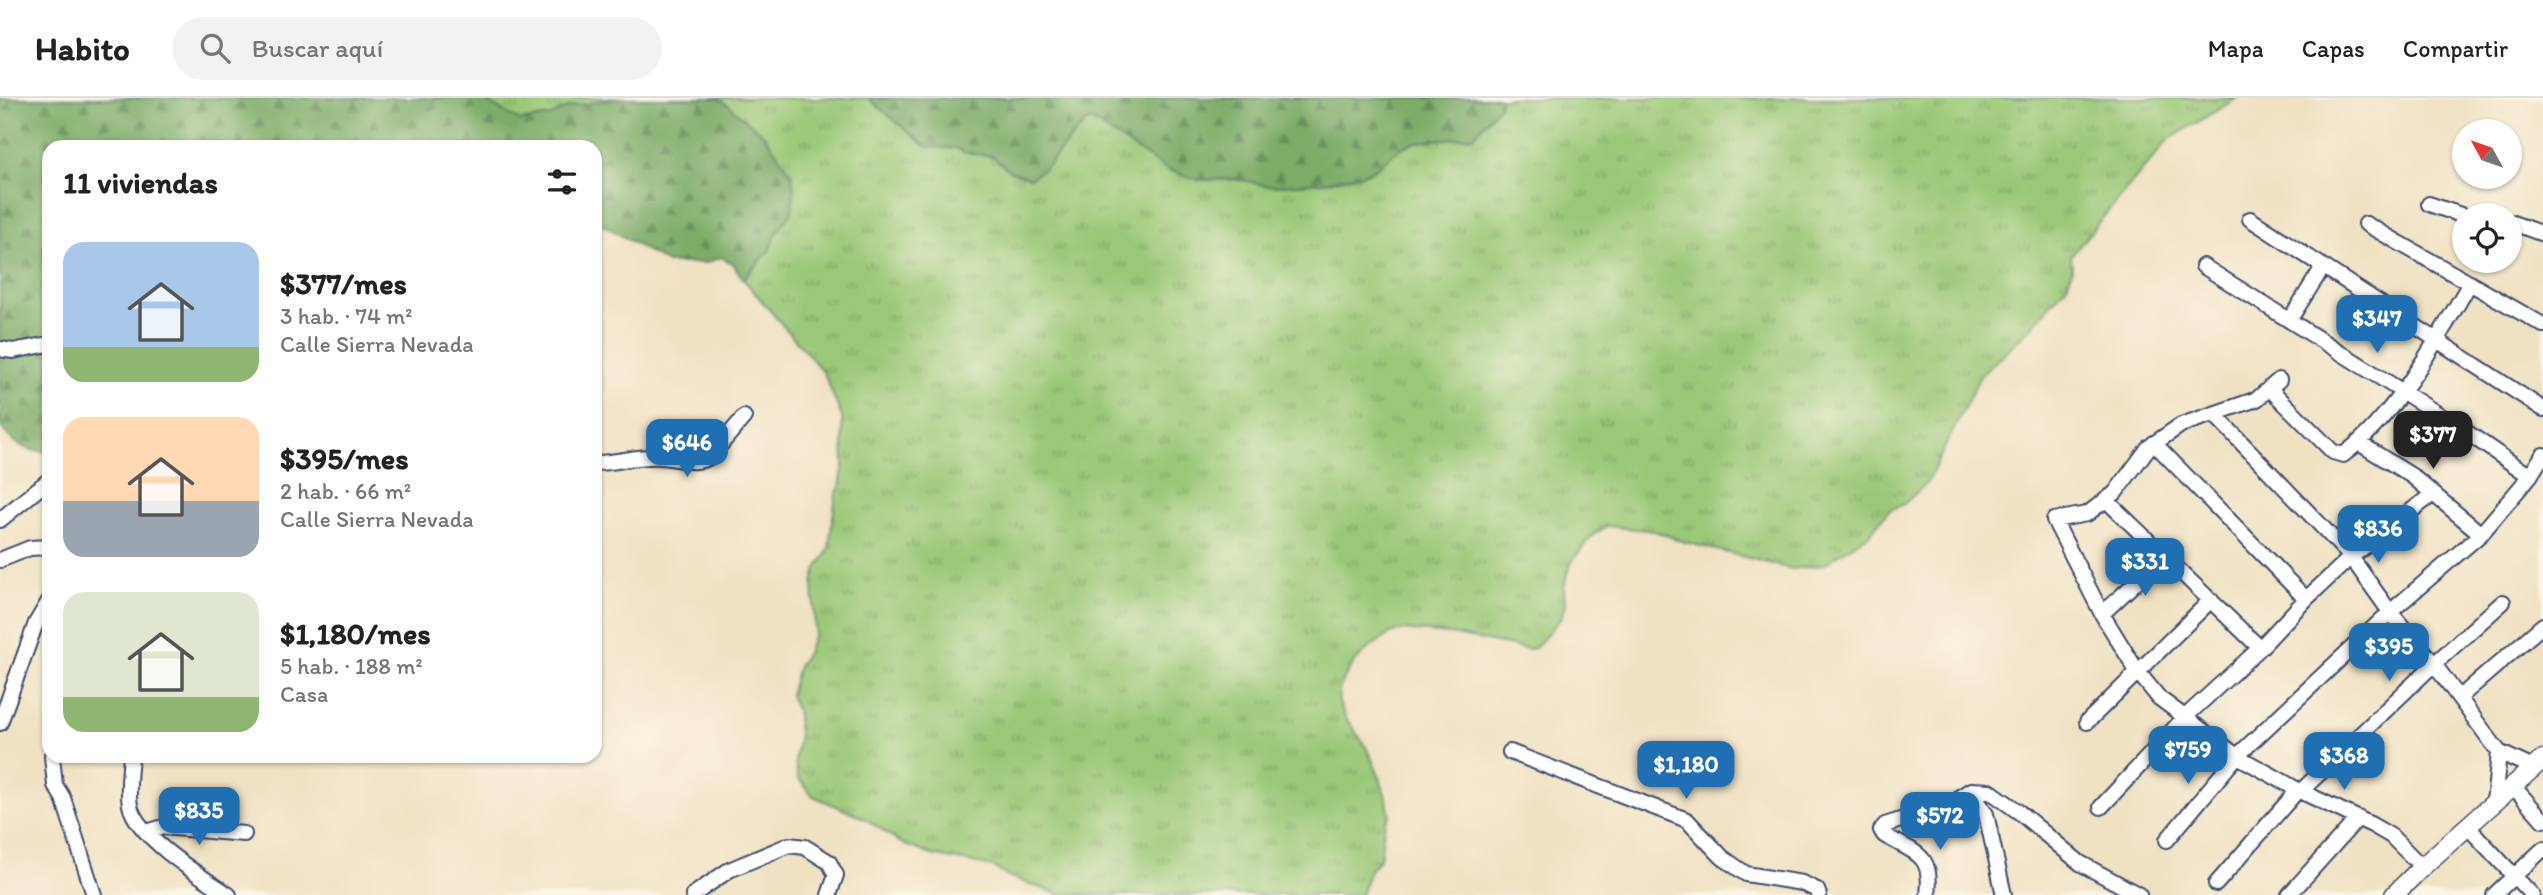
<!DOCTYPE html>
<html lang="es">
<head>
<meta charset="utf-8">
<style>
	body { margin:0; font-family:Itim,sans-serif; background:#f2f2f2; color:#222; height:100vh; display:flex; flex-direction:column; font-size:26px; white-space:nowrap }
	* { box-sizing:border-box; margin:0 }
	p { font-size:23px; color:#767676 }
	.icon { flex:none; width:38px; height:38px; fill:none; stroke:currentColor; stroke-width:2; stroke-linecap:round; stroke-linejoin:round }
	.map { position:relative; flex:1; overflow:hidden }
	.drawer { position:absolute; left:42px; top:42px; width:560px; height:623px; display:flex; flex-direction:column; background:#fff; border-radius:21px; box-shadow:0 2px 5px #0004 }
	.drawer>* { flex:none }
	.needle { width:46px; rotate:310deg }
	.controls { position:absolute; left:2452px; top:21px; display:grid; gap:14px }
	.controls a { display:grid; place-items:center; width:70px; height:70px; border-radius:50%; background:#fff; box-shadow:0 2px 5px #0004; font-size:35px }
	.price { position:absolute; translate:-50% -60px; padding:0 16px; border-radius:14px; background:#1f6fb2; color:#fff; font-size:23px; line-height:46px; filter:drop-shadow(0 2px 4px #0008) }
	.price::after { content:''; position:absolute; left:50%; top:42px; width:21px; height:16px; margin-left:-10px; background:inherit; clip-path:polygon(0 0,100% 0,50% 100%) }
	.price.on { background:#222; color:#fff }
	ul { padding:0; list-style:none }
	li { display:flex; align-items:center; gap:21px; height:175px; padding:0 21px }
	li span { display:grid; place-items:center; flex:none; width:196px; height:140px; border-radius:21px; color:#555 }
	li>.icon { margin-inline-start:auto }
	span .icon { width:84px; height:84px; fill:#fffc; stroke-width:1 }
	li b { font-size:30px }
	h2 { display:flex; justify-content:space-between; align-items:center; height:84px; padding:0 21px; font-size:30px }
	header { display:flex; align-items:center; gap:42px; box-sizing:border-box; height:98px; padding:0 35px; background:#fff; border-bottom:2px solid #e0e0e0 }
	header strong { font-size:33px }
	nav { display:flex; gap:38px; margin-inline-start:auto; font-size:24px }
	.search { width:490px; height:63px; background:#f2f2f2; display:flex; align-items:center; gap:18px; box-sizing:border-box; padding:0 24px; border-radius:38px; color:#767676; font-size:26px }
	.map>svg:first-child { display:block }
</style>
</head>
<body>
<header>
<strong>Habito</strong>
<div class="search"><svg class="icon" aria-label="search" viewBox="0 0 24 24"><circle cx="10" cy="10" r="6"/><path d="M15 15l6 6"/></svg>Buscar aquí</div>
<nav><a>Mapa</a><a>Capas</a><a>Compartir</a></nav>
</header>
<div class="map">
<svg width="2543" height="797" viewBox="0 0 2543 797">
	<defs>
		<pattern id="grass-tufts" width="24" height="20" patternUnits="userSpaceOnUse" patternTransform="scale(1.75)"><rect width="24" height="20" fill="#9ac877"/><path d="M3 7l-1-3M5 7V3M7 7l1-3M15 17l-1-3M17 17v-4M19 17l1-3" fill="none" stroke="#7da365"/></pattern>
		<pattern id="forest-firs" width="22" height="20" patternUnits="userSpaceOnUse" patternTransform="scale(1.75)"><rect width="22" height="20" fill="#7bac68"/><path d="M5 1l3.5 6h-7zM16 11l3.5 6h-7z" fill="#648c59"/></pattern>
	</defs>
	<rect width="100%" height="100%" fill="#fcf5e5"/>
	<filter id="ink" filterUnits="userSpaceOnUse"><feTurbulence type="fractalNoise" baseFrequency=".0143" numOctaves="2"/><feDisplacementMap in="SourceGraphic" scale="14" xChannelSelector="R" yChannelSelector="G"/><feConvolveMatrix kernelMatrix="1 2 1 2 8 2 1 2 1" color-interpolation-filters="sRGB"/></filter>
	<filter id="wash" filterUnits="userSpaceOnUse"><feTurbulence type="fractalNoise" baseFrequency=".00686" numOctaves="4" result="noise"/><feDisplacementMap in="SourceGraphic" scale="28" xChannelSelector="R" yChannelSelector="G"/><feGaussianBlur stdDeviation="1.57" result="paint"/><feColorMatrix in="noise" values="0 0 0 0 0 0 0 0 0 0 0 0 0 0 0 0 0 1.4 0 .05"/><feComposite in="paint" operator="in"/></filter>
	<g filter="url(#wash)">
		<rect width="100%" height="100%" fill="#f0e1c3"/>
		<!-- grass -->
		<path fill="url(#grass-tufts)" stroke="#5a7c6a" stroke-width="2" d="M 480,0 L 618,0 L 569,9 L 551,18 L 520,23 Z
			M 717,0 L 868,0 L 927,49 L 957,50 L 963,54 L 992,58 L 1010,73 L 1048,67 L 1084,25 L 1091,22 L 1169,72 L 1198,82 L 1238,81 L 1269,88 L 1332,83 L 1370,74 L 1400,50 L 1415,44 L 1474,38 L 1499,8 L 1500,0 L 2237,0 L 2168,42 L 2071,157 L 2072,172 L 2067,187 L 2031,229 L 1980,278 L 1927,385 L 1904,406 L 1889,412 L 1869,436 L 1823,467 L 1792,471 L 1685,444 L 1655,433 L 1608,428 L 1594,436 L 1574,460 L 1567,475 L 1564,490 L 1565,506 L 1561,520 L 1535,550 L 1527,551 L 1450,536 L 1403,532 C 1378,536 1333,577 1339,604 C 1343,621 1356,632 1364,646 C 1377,669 1385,691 1390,717 L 1385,723 L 1380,760 L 1370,772 L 1361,797 L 1061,797 L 1007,778 L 994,769 L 932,757 L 903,746 L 864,720 L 813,698 L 798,680 L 795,665 L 799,634 L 796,611 L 790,597 L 798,568 L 807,555 L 815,533 L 813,485 L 817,470 L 826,457 L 829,450 L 836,396 L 840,389 L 844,366 L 842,319 L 824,275 L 743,181 L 769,153 L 777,132 L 792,114 L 794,93 Z"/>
		<!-- forest -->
		<path fill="url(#forest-firs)" stroke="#4b6e63" stroke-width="2" d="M 0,0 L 480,0 L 520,23 L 551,18 L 569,9 L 618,0 L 717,0 L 728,7 L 765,38 L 792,76 L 794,93 L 792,114 L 778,132 L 769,153 L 743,181 L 733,166 L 721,159 L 706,165 L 667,165 L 595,122 L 595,49 L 49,49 L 49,353 C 28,355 12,345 0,328 Z
			M 868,0 L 1500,0 L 1499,8 L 1474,38 L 1415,44 L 1400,50 L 1376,70 L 1362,76 L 1324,84 L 1269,88 L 1238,81 L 1198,82 L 1168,72 L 1091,22 L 1084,25 L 1048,67 L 1031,80 L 1010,73 L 992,58 L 963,54 L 957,50 L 927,49 Z"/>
	</g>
	<g filter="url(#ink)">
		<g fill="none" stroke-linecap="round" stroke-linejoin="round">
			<!-- minor casing -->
			<g stroke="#3b4a6d" stroke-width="18">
				<path id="minor" d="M 2429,106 L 2464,118
					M 2250,121 L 2543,311
					M 2510,124 L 2543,136
					M 2366,126 L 2543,227
					M 2203,168 L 2465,333 L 2530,378
					M 2290,221 L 2323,169
					M 0,251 L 13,253 L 49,246
					M 2279,282 L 2257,301 L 2181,327 L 2149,349 L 2115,395 L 2087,416 L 2054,422 L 2102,516 L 2137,573 L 2159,600 L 2237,658 L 2298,692 L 2372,727 L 2391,738 L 2422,769
					M 2269,290 L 2333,354 L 2343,357 C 2396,318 2437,241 2470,185
					M 2214,316 L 2351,459 L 2390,514 L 2434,566 L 2499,654
					M 2154,345 L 2306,501
					M 2359,345 L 2412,378 L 2481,436
					M 595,365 C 617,365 640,357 661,359 C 679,360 694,368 710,359 L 744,319
					M 2106,402 L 2260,550
					M 0,422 L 49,382
					M 0,462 L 30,450 L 49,449
					M 2102,516 L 2164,458
					M 2460,599 L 2543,527
					M 2087,624 L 2211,502
					M 0,625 L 36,525 L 49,503
					M 1510,654 L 1687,722 L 1722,759 L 1746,776 L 1802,785 L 1817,792 L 1819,797
					M 52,658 L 55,687 L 63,700 L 94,797
					M 131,658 C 130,673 127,692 130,707 C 136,739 202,779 229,797
					M 2513,688 L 2543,722
					M 1971,692 L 1986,716 L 2004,797
					M 2301,693 L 2434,566 L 2503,504
					M 2494,705 L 2499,654 L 2533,670
					M 2101,709 L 2185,619 L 2260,550 L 2306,501 L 2351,459 L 2433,396
					M 2467,728 L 2532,797
					M 147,734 L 163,729 L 244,736
					M 2167,742 L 2237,658 L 2390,514 L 2481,436 L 2530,378 L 2543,357
					M 2216,786 L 2298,692
					M 693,797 L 729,772 L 789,747 L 805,749 L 829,764 L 836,777 L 829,797
					M 1928,797 C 1933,755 1916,756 1884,737 L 1881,732 L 1885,727 L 1947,707 L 1971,692 L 1990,693 L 2019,714 L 2080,765 L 2139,797
					M 2289,797 L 2358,720
					M 2494,797 L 2543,751"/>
			</g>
			<!-- major casing -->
			<g stroke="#3b4a6d" stroke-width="21">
				<path id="major" d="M 2394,797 L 2422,769 L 2543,661"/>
			</g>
			<!-- minor -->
			<use href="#minor" stroke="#fff" stroke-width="14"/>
			<!-- major -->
			<use href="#major" stroke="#fff" stroke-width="18"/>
		</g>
	</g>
</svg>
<div class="controls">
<a><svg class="needle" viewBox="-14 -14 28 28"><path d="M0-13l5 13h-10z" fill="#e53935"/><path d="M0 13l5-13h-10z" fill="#767676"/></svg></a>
<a><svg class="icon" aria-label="locate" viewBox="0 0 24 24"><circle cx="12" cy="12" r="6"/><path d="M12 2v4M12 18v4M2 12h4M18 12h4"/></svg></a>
</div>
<b class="price" style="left:2377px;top:257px">$347</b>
<b class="price on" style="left:2433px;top:373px">$377</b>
<b class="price" style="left:687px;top:381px">$646</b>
<b class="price" style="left:2378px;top:467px">$836</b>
<b class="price" style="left:2145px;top:500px">$331</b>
<b class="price" style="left:2389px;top:585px">$395</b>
<b class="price" style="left:2188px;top:688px">$759</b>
<b class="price" style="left:2344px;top:694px">$368</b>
<b class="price" style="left:1686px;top:703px">$1,180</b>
<b class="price" style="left:199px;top:749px">$835</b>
<b class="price" style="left:1940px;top:754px">$572</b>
<section class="drawer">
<h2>11 viviendas<svg class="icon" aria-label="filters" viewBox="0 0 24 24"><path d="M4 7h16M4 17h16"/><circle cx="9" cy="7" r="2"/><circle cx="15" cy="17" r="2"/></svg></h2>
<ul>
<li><span style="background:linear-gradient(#a9c7e8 75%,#8fb573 0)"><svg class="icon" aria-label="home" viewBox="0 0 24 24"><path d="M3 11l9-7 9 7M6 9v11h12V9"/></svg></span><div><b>$377/mes</b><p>3 hab. · 74 m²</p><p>Calle Sierra Nevada</p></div></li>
<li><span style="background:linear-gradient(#ffd9b3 60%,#9aa5b1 0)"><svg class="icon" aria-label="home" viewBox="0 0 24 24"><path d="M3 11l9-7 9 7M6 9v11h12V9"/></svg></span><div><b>$395/mes</b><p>2 hab. · 66 m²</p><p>Calle Sierra Nevada</p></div></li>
<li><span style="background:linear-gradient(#dfe7d0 75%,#8fb573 0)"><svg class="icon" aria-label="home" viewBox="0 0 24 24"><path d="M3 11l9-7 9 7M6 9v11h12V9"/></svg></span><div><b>$1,180/mes</b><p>5 hab. · 188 m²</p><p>Casa</p></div></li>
</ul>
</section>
</div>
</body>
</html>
